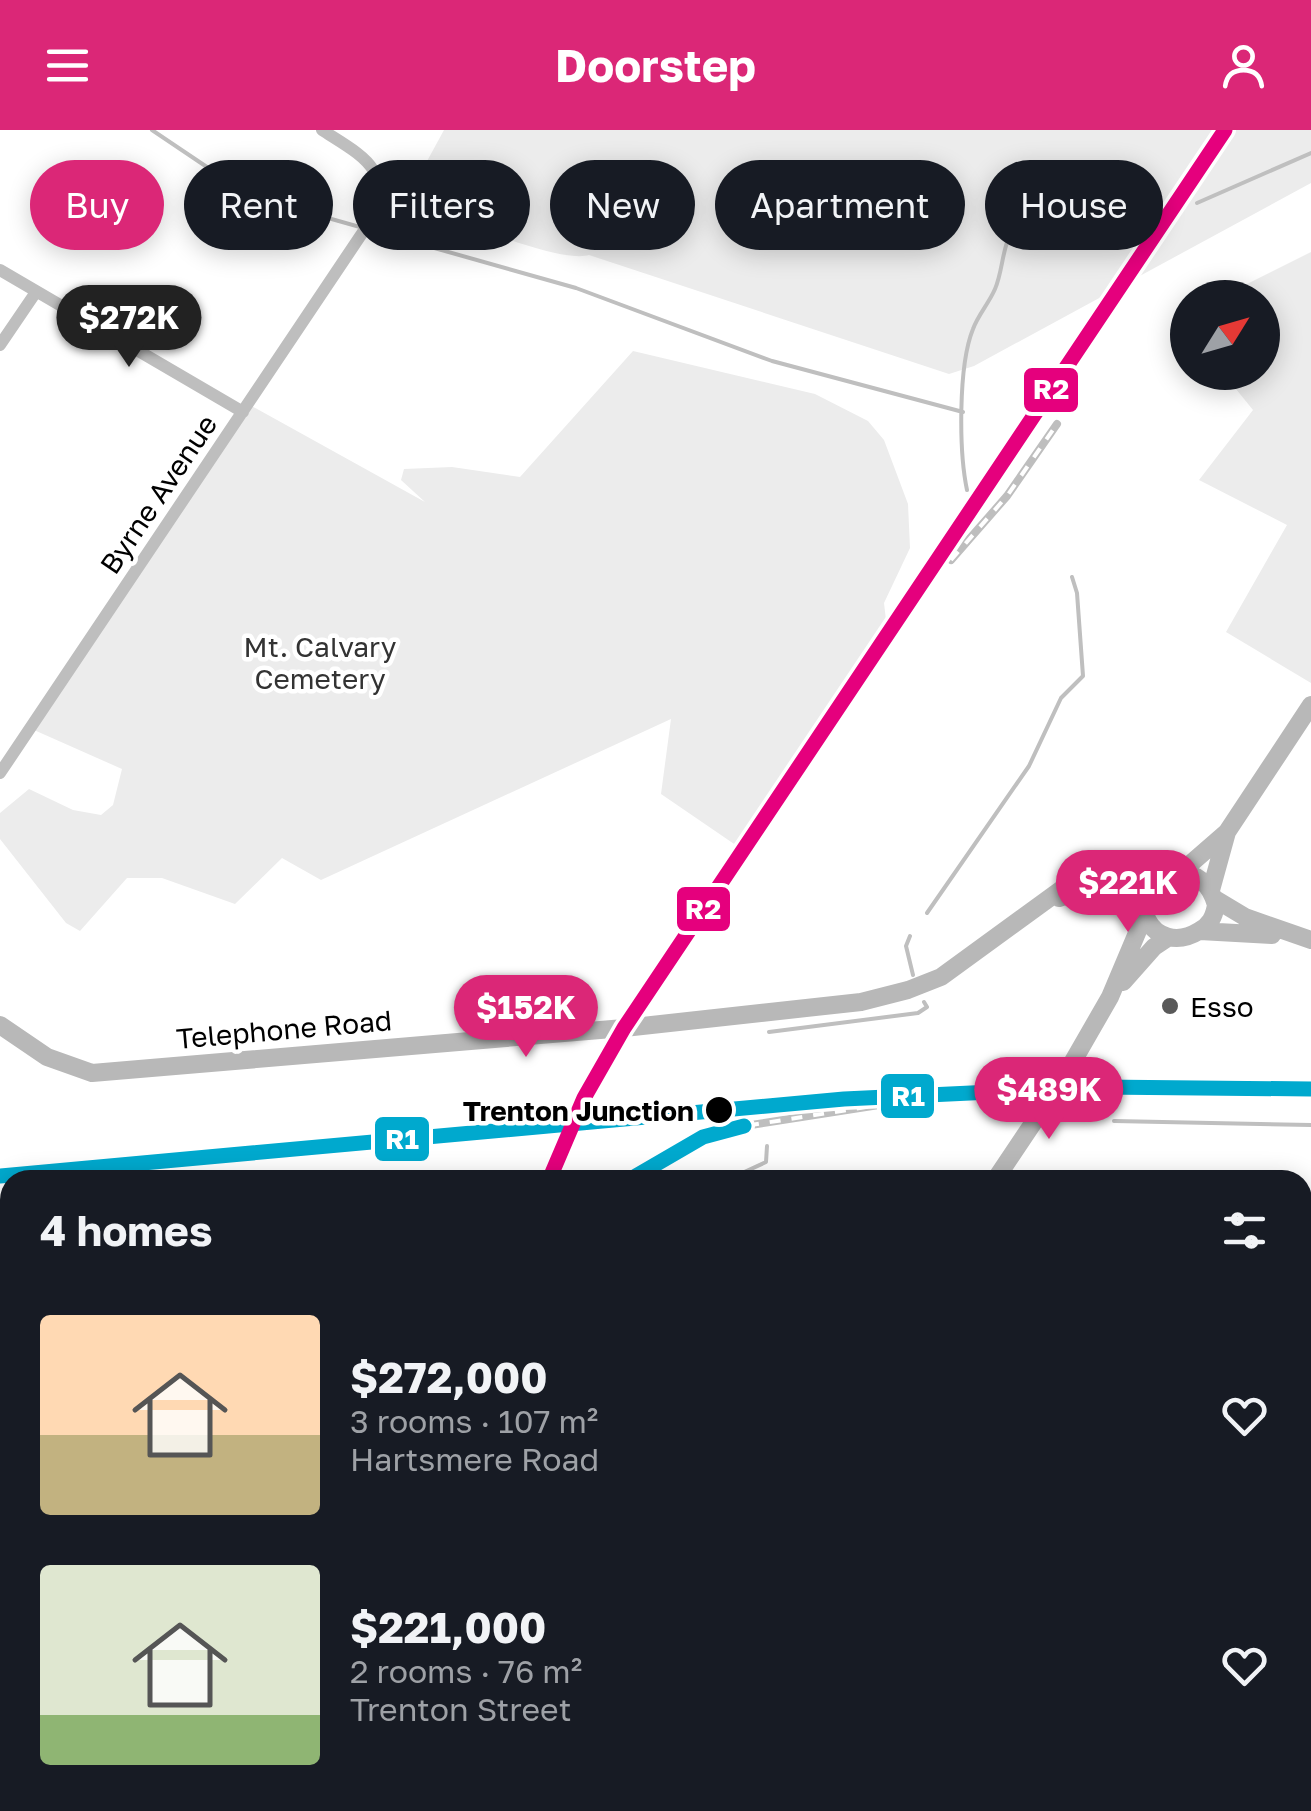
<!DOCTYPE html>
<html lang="en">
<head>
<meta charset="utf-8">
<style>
	body { margin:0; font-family:"Golos Text",sans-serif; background:#242831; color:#f1f3f6; height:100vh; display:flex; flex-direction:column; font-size:38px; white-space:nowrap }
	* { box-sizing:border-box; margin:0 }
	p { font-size:32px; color:#9ea1a6 }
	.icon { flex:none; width:55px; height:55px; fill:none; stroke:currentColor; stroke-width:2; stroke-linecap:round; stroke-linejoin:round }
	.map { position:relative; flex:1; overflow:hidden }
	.drawer { position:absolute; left:0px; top:1040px; width:1312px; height:642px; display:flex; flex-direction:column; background:#171b24; border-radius:30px 30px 0 0; box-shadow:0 5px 25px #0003 }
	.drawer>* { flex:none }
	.hud { position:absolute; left:30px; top:30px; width:1252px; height:90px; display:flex; gap:20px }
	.needle { width:65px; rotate:53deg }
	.tools { position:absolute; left:1170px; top:150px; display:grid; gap:20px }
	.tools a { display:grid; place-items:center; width:110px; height:110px; border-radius:50%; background:#171b24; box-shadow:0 5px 25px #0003; font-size:50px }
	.price { position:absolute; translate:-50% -85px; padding:0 22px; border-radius:35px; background:#db2777; color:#fff; font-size:32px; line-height:65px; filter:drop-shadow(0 2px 5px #0008) }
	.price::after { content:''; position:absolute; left:50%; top:60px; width:30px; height:22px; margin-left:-15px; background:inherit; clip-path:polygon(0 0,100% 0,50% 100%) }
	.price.on { background:#222; color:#fff }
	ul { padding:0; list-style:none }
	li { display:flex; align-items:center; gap:30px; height:250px; padding:0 40px }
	li span { display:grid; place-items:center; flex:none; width:280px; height:200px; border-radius:10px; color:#555 }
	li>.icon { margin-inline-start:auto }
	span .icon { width:120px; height:120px; fill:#fffc; stroke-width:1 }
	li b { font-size:42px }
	h2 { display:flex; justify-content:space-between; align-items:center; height:120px; padding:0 40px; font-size:42px }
	.tag { padding:0 35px; border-radius:45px; background:#171b24; box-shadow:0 5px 25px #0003; font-size:35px; line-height:90px }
	.tag.on { background:#db2777; color:#fff }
	header { display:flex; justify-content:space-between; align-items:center; height:130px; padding:0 40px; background:#db2777; color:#fff; font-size:45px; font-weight:700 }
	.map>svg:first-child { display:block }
</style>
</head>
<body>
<header><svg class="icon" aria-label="menu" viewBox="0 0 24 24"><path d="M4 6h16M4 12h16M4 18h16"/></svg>Doorstep<svg class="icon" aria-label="person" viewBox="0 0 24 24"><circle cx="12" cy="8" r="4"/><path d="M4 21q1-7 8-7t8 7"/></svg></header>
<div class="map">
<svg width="1311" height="1681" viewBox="0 0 1311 1681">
	<rect width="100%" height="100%" fill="#fff"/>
	<!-- green -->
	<path fill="#ececec" d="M 444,0 L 1311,0 L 1311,53 L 974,236 L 949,244 L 589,125 C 559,134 453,88 420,76 L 426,33 Z
		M 1311,122 L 1311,553 L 1226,502 L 1287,395 L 1199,350 L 1253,280 L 1223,243 L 1262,242 L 1262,168 L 1221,167 Z
		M 633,221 L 815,264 L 868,291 L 884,310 L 908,374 L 910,418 L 884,473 L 886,490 L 740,718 L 661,664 L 671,589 L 321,750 L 282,728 L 235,774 L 162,748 L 127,748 L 80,801 L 66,793 L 0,709 L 0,683 L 29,659 L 73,680 L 101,685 L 113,675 L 122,639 L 34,600 L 248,274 L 425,372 L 401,350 L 404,339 L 452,337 L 520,347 Z
		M 1311,1535 L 1311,1614 L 1306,1616 L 1303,1613 L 1303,1540 Z
		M 0,1637 L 10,1638 L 10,1672 L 178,1673 L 187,1681 L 0,1681 Z"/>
	<!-- water -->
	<path fill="#bfbfbf" d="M 1303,1613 L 1311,1614 L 1311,1681 L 1213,1681 L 1222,1673 L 1302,1672 Z"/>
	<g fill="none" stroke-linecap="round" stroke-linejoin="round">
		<!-- stream -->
		<path stroke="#bfbfbf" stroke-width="4" d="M 152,0 L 250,66 L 576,158 L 772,231 L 963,282
			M 1197,73 L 1311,23
			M 967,360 C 959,322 958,236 973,199 C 978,185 989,173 995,159 C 1006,134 1000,98 1030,85 C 1065,71 1123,74 1161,73
			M 927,783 L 1029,636 L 1061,568 L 1083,546 L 1077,463 L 1072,447
			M 910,806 L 906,816 L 913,845
			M 769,902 L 918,883 L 927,877 L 924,872
			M 1114,991 L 1311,995
			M 727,1050 L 766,1032 L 767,1016
			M 0,1231 L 10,1234
			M 359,1672 L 367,1681"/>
		<!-- street -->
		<path stroke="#bebebe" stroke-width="12" d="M 0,140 L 243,282
			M 0,215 L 36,162
			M 0,643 L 369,93 C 395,40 364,27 322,0
			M 0,1094 L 10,1093
			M 1302,1108 L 1311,1109
			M 1302,1339 L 1311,1334
			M 503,1672 L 515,1681
			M 832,1672 L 837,1676
			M 472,1681 L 476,1672"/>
		<!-- secondary -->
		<path stroke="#b8b8b8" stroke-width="18" d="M 1181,742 L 1227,702 L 1311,575
			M 1173,743 C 1196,741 1210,753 1216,775 C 1214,787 1210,795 1199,801 C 1153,829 1117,764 1173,743 Z
			M 1211,760 L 1227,702
			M 1059,768 C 1093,755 1115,753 1144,778
			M 1215,769 L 1245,787 L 1311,810
			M 1200,801 L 1272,805
			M 1123,852 L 1154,817 L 1169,807
			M 0,895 L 47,927 L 92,943 L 624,898 L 861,872 L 908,860 L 941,847 L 1077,748 L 1116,742 L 1166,746
			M 995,1050 L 1064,947 L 1110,867 L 1145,784
			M 0,1290 L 10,1300
			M 311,1681 L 312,1672
			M 672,1681 L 676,1672"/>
		<!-- rail casing -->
		<g stroke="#bebebe" stroke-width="8">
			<path id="rail" d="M 951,430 L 1007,366 L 1057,294
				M 549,1050 L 584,968 L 624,898 L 1225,0
				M 629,1050 L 677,1020 L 732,998 L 969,961
				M 342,1681 L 342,1672"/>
		</g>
		<!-- rail -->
		<use href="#rail" stroke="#fff" stroke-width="4" stroke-dasharray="11" stroke-linecap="butt"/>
		<!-- rail-1 casing -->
		<g stroke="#fff" stroke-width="22">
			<path id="rail-1" d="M 0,1046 L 844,969 L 1100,957 L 1311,959
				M 629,1050 L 703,1007 L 744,996"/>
		</g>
		<!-- rail-2 casing -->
		<g stroke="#fff" stroke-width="22">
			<path id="rail-2" d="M 549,1050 L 584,968 L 624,898 L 1225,0"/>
		</g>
		<!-- rail-1 -->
		<use href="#rail-1" stroke="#00a9ce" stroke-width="15"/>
		<!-- rail-2 -->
		<use href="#rail-2" stroke="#e5007d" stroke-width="15"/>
	</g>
	<!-- markers -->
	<circle fill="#595959" stroke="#fff" stroke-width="4" cx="1170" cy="876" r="10"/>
	<circle fill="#000" stroke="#fff" stroke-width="4" cx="719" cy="980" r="15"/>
	<g text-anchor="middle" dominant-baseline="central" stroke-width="9" stroke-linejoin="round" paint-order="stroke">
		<!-- street labels -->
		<g font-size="28" fill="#000" stroke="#fff">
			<text transform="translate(158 364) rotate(-56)">Byrne Avenue</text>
			<text transform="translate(284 899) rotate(-5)">Telephone Road</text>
		</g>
		<!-- park labels -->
		<g font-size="28" fill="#333" stroke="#fff">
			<text x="320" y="516">Mt. Calvary<tspan x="320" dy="32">Cemetery</tspan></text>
		</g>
		<!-- poi labels -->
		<g font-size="28" fill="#000" stroke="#fff" text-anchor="start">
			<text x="1190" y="876">Esso</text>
		</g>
		<!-- stop labels -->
		<g font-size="28" font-weight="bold" fill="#000" stroke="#fff" text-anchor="end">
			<text x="694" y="980">Trenton Junction</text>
		</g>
	</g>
	<g stroke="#fff" stroke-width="4">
		<rect x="1022" y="236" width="58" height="48" rx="10" fill="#e5007d"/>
		<rect x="675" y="755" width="57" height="48" rx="10" fill="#e5007d"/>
		<rect x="879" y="942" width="57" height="48" rx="10" fill="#00a9ce"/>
		<rect x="373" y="985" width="58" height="48" rx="10" fill="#00a9ce"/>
	</g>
	<g font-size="28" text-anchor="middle" font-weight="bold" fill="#fff">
		<text x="1051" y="269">R2</text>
		<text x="703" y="789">R2</text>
		<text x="908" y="976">R1</text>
		<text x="402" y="1019">R1</text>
	</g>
</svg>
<div class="tools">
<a><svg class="needle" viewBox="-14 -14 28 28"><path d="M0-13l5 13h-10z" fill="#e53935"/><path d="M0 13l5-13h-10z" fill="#9ea1a6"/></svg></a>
</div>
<b class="price on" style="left:129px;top:240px">$272K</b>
<b class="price" style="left:1128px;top:805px">$221K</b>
<b class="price" style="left:526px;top:930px">$152K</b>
<b class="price" style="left:1049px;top:1012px">$489K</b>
<div class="hud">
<a class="tag on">Buy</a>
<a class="tag">Rent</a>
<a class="tag">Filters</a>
<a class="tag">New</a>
<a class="tag">Apartment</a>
<a class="tag">House</a>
</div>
<section class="drawer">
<h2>4 homes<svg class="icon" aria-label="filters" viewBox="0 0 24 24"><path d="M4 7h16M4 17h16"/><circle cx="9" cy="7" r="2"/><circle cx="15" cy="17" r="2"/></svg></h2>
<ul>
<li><span style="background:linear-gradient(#ffd9b3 60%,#c2b280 0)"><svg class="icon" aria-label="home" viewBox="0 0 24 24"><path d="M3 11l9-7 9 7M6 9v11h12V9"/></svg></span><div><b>$272,000</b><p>3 rooms · 107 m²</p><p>Hartsmere Road</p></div><svg class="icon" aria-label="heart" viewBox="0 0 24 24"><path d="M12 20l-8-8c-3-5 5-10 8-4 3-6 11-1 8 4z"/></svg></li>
<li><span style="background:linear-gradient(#dfe7d0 75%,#8fb573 0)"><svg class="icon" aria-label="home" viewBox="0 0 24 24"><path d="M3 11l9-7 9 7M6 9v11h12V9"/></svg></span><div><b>$221,000</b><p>2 rooms · 76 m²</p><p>Trenton Street</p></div><svg class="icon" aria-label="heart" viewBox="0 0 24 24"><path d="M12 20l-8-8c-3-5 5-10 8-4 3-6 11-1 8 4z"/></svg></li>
</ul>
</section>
</div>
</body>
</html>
